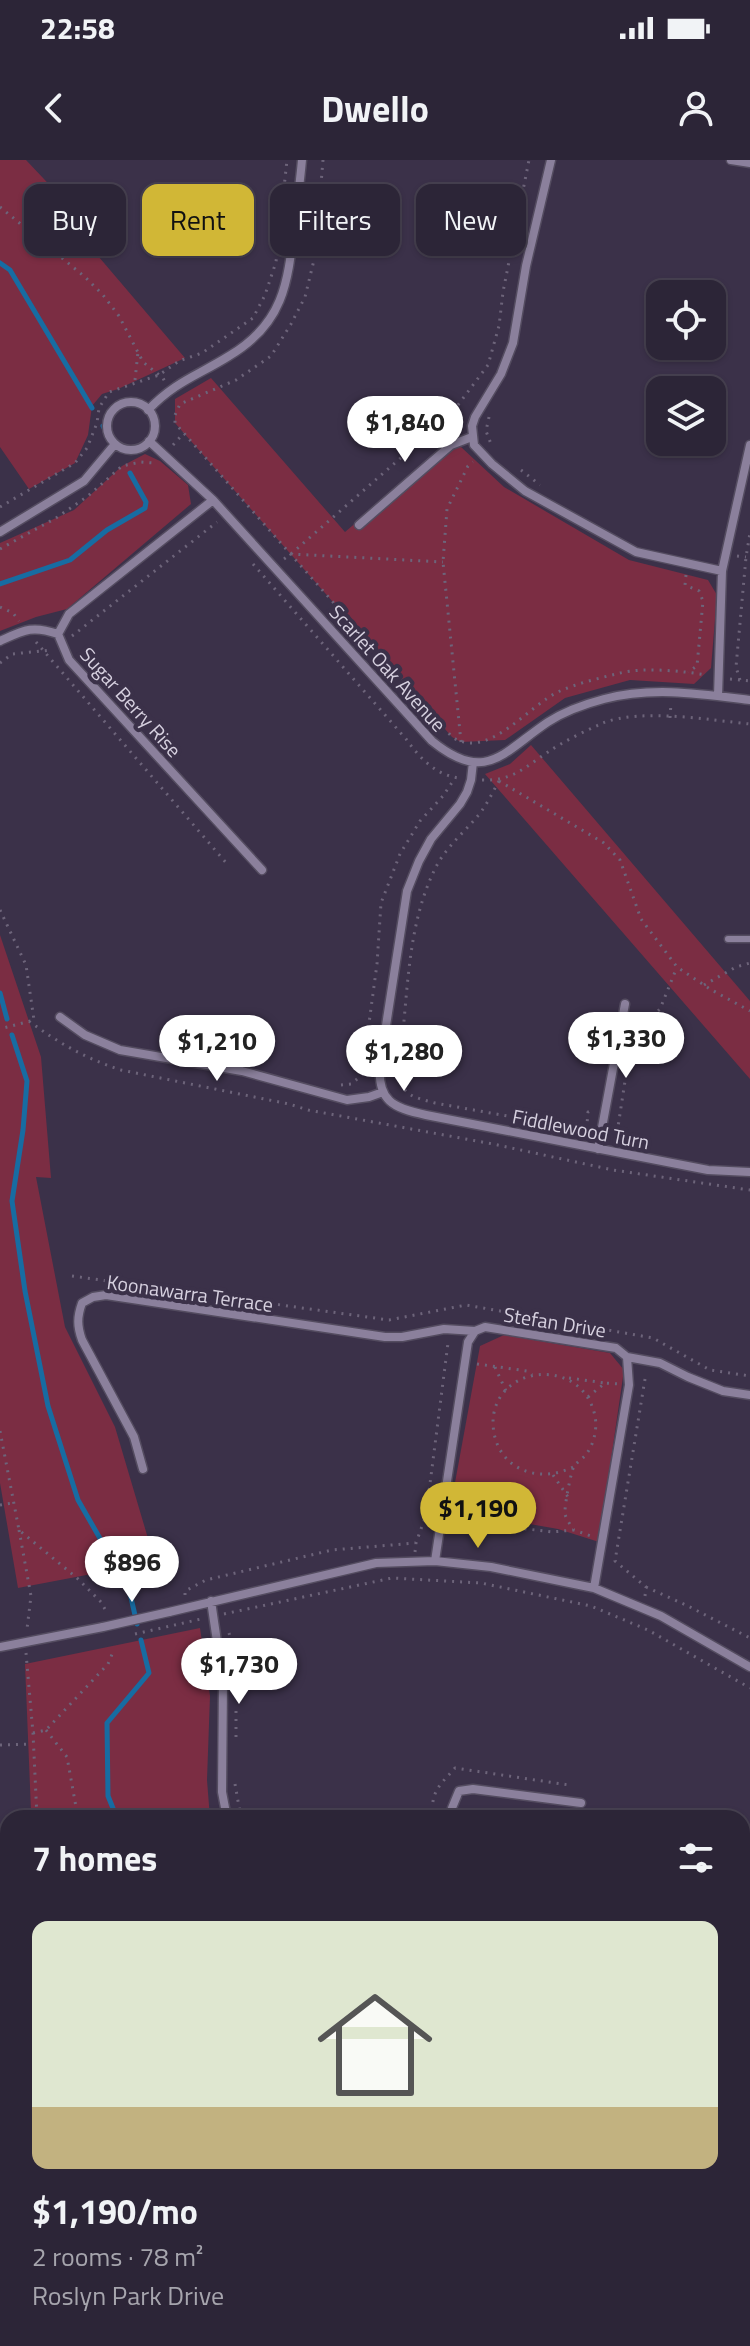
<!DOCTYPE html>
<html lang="en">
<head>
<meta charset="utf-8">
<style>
	body { margin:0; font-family:"Titillium Web",sans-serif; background:#383142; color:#f1f3f6; height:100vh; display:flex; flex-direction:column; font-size:30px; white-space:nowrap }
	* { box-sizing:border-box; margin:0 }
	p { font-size:26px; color:#a6a5ad }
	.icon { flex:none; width:44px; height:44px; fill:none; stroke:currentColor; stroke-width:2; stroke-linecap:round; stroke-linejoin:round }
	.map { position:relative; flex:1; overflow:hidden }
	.sheet { position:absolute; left:0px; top:1650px; width:750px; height:536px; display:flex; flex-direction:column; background:#2c2537; border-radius:24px 24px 0 0; box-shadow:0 2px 6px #0004,0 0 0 2px #484252 }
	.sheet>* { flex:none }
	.hud { position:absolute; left:24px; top:24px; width:702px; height:72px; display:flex; gap:16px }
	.controls { position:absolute; left:646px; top:120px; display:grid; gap:16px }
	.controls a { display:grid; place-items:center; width:80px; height:80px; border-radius:16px; background:#2c2537; box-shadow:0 2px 6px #0004,0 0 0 2px #484252; font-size:40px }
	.price { position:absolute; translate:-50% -68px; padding:0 18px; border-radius:28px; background:#fff; color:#222; font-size:26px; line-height:52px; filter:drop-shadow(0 2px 4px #0008) }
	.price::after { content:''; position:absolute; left:50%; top:48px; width:24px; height:18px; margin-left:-12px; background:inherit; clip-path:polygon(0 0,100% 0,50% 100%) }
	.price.current { background:#d1b736; color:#111 }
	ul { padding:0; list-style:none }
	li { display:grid; align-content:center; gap:16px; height:424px; padding:0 32px }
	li+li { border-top:2px solid #484252 }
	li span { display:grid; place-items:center; height:248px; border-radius:16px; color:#555 }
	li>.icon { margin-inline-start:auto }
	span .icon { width:144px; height:144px; fill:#fffc; stroke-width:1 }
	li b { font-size:34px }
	h2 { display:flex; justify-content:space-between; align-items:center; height:96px; padding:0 32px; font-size:34px }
	.pill { padding:0 28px; border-radius:16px; background:#2c2537; box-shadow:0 2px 6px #0004,0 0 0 2px #484252; font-size:28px; line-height:72px }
	.pill.current { background:#d1b736; color:#111 }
	.status { display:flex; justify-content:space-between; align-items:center; height:56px; padding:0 40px; background:#2c2537; direction:ltr }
	.status svg { height:22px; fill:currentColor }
	header { display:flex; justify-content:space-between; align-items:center; height:104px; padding:0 32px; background:#2c2537; font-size:36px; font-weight:700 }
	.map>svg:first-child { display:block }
</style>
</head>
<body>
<div class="status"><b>22:58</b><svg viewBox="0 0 49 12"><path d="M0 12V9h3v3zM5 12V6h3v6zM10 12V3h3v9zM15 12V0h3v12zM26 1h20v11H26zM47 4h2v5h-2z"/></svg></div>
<header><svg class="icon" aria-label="back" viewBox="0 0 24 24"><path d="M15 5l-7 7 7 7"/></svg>Dwello<svg class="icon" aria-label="person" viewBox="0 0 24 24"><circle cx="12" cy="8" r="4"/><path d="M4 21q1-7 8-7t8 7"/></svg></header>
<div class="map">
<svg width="750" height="2186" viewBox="0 0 750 2186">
	<rect width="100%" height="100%" fill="#3b3149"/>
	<!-- green -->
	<path fill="#7b2d43" d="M 0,0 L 26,0 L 96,74 L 87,83 L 185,198 L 118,229 L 102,234 L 92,246 L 88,275 L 75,303 L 29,329 L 0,287 Z
		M 211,218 L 345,372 L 443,288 L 461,287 L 504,327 L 629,400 L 708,420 L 717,435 L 711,508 L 694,524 L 630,520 L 565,538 L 505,580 L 461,582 L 452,577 L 175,263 L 175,239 Z
		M 145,294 L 160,301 L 188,325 L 191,344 L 67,449 L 36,457 L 0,471 L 0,383 L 74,350 L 122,306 Z
		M 531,585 L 750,841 L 750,919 L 485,614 L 510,604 Z
		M 0,775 L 41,897 L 51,1018 L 36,1017 L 65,1167 L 115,1267 L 155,1402 L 18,1428 L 0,1323 Z
		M 504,1175 L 610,1193 L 624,1210 L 599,1382 L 558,1369 L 450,1350 L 480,1186 Z
		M 200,1468 L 210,1536 L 207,1620 L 210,1658 L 65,1658 L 65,1649 L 31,1651 L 25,1504 Z
		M 95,2178 L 325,2178 L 320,2186 L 88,2186 Z"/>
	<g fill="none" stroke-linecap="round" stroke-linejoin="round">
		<!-- stream -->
		<path stroke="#176ca2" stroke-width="5" d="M 0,103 L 10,110 L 92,248
			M 103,266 L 107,274
			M 0,424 L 70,400 L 107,370 L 145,348 L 146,342 L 130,313
			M 0,833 L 7,859
			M 12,875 L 27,921 L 23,970 L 12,1041 L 25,1131 L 48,1246 L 78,1340 L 129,1429 L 137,1464
			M 117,1658 L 108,1636 L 107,1563 L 149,1513 L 141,1480"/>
		<!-- river -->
		<path stroke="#176ca2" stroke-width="28" d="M 742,1805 L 750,1801
			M 222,2186 L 231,2178"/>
		<!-- service casing -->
		<g stroke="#544c60" stroke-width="9">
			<path id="service" d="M 728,779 L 750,779"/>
		</g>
		<!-- minor casing -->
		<g stroke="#544c60" stroke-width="11">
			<path id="minor" d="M 551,0 L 526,106 L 513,183 L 501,214 L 475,257 L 472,266 L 474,285 L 492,304 L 525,331 L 636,392 L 722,411
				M 731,0 L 750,3
				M107 266a24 24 0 1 1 48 0a24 24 0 1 1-48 0Z
				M 148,250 C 176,221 197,216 229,196 C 283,164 288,124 294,67 C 297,45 300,22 302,0
				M 149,281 L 213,340 L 432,581 C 486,625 503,592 548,562 C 565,551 585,544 604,539 C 653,526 702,534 750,540
				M 213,340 L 69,454 L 58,474 L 69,500 L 262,710
				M 359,365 L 451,285 L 472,277
				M 0,372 L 84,321 L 115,284
				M 0,481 C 24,470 32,465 58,474
				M 718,536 L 722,411 L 750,285
				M 473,602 L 471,620 L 467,632 L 460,644 L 431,679 L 419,701 L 407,731 L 380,904 C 377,941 393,948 426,955 L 708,1010 L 750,1012
				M 60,857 L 85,875 L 120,890 L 242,911 L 347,940 L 369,937 L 383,932
				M 598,989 L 625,844
				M 627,1197 L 660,1203 L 688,1217 L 723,1231 L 750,1235
				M 143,1309 L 134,1277 L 82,1180 C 77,1166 77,1157 82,1143 L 93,1137 L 106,1135 L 385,1177 L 402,1177 L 444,1169 L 475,1171
				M 435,1401 L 468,1182 L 475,1171 L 485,1167 L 616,1188 L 627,1197 L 629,1225 L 594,1428
				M 211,1441 L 223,1522 L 222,1632 L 227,1658
				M 169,1452 L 376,1403 L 435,1401 L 491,1407 L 594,1428 L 661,1456 L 750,1507
				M 0,1487 L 103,1467
				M 453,1658 L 452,1648 L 459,1631 L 473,1629 L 581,1643
				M 0,1673 L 8,1673
				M 742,1774 L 750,1772
				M 0,1886 L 8,1888
				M 742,2005 L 750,2006
				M 72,2186 L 79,2178
				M 332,2186 L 336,2178"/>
		</g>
		<!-- path -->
		<path stroke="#6d647a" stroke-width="3" stroke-dasharray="2 6" stroke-linecap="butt" d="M 323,0 L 315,96 L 305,137 L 291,164 L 271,196 L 236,220 L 180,244 L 175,255 L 175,263 L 452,577 C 489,601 528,545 560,531 C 578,523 600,518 620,513 C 645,507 681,511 707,515
			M 0,47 L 85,117 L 103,135 L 119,156 L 143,202 L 163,218 L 165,222
			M 135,220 L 138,192
			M 489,257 L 486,271 L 491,284
			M 173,285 L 184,273
			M 521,310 L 540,325
			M 0,347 L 75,303 L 87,288 L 97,263 L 99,248 L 109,232 L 159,215 L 179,201 L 202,193 L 253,158 L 265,135 L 276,102 L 287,0
			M 0,389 L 56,358 L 88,336 L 122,306 L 141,302 L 154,303
			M 291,394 L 452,253 L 488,205 L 499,166 L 503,132 L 529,0
			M 737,396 L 746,397
			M 284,399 L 291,394 L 443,402
			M 253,404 L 406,579 C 419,597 435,615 459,618
			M 686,415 L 685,425 L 699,431 L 703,441 L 697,506 L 688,512
			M 0,447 L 13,453 L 19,461
			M 72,476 L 217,362
			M 36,482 L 228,705
			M 0,503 L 12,494 L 52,490
			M 730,519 L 750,521
			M 740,520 L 736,507 L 746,397 L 750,373
			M 670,558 L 671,543
			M 461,582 L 443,402 L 447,349 L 468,306 L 473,302
			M 482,620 C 512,621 524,608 548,592 C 564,581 585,571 603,563 C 641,548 709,560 750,564
			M 499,621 C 492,633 486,647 476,658 C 463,673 447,687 437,705 C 404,768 409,844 398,912 C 402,936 413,937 435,943 L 574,968 L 582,968 L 587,964 L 588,952 L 594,953
			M 499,621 L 604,683 L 620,700 L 641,759 L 677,807 L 710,829 L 750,851
			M 0,750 L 26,805 L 34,860 L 0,869
			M 704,825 L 736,807 L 750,803
			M 29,861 C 58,883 87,899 121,910 L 289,944 L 308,950 L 493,984 L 613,1010 L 750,1030
			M 632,881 L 644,864 L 660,849 L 677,807
			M 341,925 L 351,924 L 362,915 L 377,804 L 381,743 L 400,694 L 420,661 L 443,636 L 455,618
			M 616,980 L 627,908
			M 72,1116 L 389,1160 L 466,1145 L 653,1178 L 710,1210 L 750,1216
			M 477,1204 L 527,1211 L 532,1215
			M 495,1207 L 506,1231
			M 569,1218 L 605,1223
			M 588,1237 L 605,1223 L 619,1224
			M 0,1271 L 19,1370 L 77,1418 L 101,1442 L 106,1451
			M 573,1307 C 537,1325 495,1308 493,1264 C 492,1206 578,1195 594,1252 C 598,1265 595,1282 587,1293 C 584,1298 578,1301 574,1306 C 571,1311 564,1348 565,1354 C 566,1359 571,1366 574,1370 L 591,1376
			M 553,1315 L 568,1337
			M 0,1345 L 12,1343
			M 453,1360 L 552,1372 L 573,1370
			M 19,1370 L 31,1436 L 27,1469
			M 415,1392 L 416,1383 L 426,1355 L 448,1183
			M 646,1427 L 688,1446 L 750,1478
			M 185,1435 L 185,1431 L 206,1420 L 332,1390 L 415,1383
			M 645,1436 L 646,1427 L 615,1401 L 646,1213
			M 224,1454 L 392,1418 L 481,1423 L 591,1446 L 648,1470 L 750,1528
			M 229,1473 L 236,1499 L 236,1521
			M 135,1474 L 201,1459
			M 26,1493 L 33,1573 L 37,1658
			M 46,1570 L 67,1597 L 78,1658
			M 33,1573 L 46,1570 L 108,1504 L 113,1492
			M 236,1577 L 236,1545
			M 0,1585 L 32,1584
			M 235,1624 L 241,1658
			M 433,1658 C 430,1632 439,1626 455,1608 L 569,1625
			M 742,1753 L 750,1751
			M 742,1792 L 750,1789
			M 0,1909 L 8,1911
			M 742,1990 L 750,1990
			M 53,2186 L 61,2178
			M 118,2186 L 128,2178
			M 127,2186 L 131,2178
			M 295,2186 L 301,2178
			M 348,2186 L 352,2178"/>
		<!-- service -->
		<use href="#service" stroke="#8b809c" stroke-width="6"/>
		<!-- minor -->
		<use href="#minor" stroke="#8b809c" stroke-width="8"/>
		<!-- minor-bridge casing -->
		<g stroke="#544c60" stroke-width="11" stroke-linecap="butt">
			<path id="minor-bridge" d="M 103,1467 L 169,1452"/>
		</g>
		<!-- minor-bridge -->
		<use href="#minor-bridge" stroke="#8b809c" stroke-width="8"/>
	</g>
	<g text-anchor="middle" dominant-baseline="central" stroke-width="8" stroke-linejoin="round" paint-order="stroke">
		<!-- street labels -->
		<g font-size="20" fill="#d6d0df" stroke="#3b3149">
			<text transform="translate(388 508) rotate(48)">Scarlet Oak Avenue</text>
			<text transform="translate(131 542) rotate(48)">Sugar Berry Rise</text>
			<text transform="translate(581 969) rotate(11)">Fiddlewood Turn</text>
			<text transform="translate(190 1133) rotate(8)">Koonawarra Terrace</text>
			<text transform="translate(555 1162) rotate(9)">Stefan Drive</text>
		</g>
	</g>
</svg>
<div class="controls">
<a><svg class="icon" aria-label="locate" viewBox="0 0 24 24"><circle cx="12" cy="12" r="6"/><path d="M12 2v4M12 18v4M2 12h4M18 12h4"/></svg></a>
<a><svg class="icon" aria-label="layers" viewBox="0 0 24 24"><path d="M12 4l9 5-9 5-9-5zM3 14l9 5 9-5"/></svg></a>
</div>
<b class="price" style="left:405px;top:304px">$1,840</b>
<b class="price" style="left:626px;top:920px">$1,330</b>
<b class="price" style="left:217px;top:923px">$1,210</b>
<b class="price" style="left:404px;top:933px">$1,280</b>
<b class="price current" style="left:478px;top:1390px">$1,190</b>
<b class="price" style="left:132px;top:1444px">$896</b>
<b class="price" style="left:239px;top:1546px">$1,730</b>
<div class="hud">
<a class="pill">Buy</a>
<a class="pill current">Rent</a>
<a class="pill">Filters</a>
<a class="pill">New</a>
</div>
<section class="sheet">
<h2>7 homes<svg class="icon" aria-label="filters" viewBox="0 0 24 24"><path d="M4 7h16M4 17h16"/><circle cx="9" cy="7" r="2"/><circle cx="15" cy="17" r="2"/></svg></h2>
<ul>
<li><span style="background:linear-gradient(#dfe7d0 75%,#c2b280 0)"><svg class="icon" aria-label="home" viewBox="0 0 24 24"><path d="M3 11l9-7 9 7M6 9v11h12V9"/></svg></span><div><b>$1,190/mo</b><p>2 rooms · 78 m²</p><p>Roslyn Park Drive</p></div></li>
</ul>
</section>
</div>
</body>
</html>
